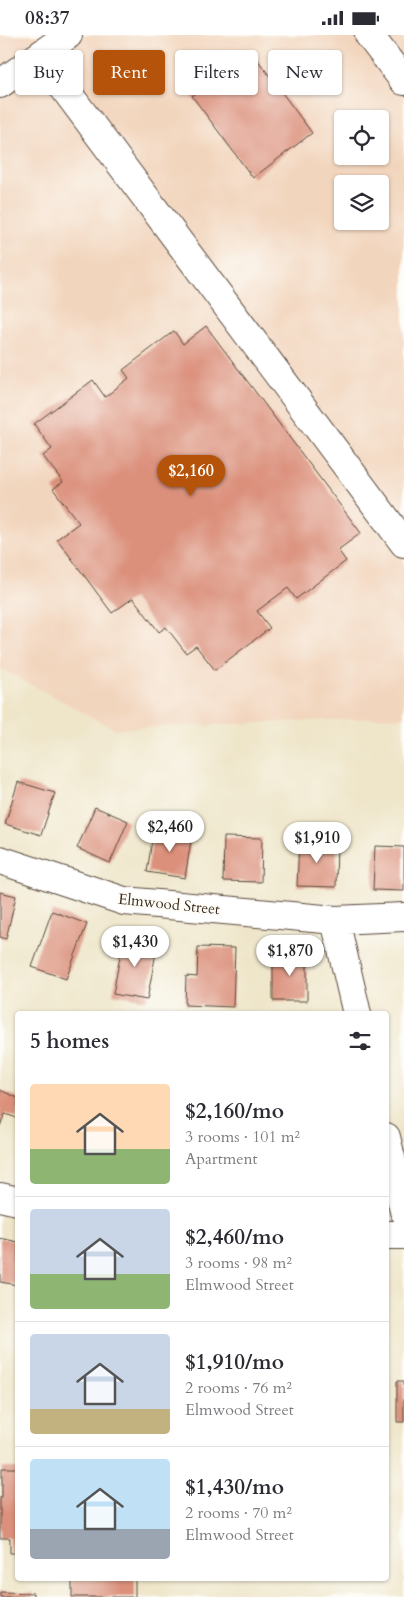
<!DOCTYPE html>
<html lang="en">
<head>
<meta charset="utf-8">
<style>
	body { margin:0; font-family:Cardo,serif; background:#f7f7f7; color:#2b2b33; height:100vh; display:flex; flex-direction:column; font-size:19px; white-space:nowrap }
	* { box-sizing:border-box; margin:0 }
	p { font-size:16px; color:#7c7c81 }
	.icon { flex:none; width:28px; height:28px; fill:none; stroke:currentColor; stroke-width:2; stroke-linecap:round; stroke-linejoin:round }
	.map { position:relative; flex:1; overflow:hidden }
	.side { position:absolute; left:15px; top:976px; width:374px; height:570px; display:flex; flex-direction:column; background:#fff; border-radius:5px; box-shadow:0 1px 4px #0004 }
	.side>* { flex:none }
	.guide { position:absolute; left:15px; top:15px; width:375px; height:45px; display:flex; gap:10px }
	.tools { position:absolute; left:334px; top:75px; display:grid; gap:10px }
	.tools a { display:grid; place-items:center; width:55px; height:55px; border-radius:5px; background:#fff; box-shadow:0 1px 4px #0004; font-size:25px }
	.price { position:absolute; translate:-50% -42px; padding:0 11px; border-radius:18px; background:#fff; color:#222; font-size:16px; line-height:32px; filter:drop-shadow(0 1px 2px #0008) }
	.price::after { content:''; position:absolute; left:50%; top:30px; width:15px; height:11px; margin-left:-8px; background:inherit; clip-path:polygon(0 0,100% 0,50% 100%) }
	.price.on { background:#b45309; color:#fff }
	ul { padding:0; list-style:none }
	li { display:flex; align-items:center; gap:15px; height:125px; padding:0 15px }
	li+li { border-top:1px solid #e1e1e2 }
	li span { display:grid; place-items:center; flex:none; width:140px; height:100px; border-radius:5px; color:#555 }
	li>.icon { margin-inline-start:auto }
	span .icon { width:60px; height:60px; fill:#fffc; stroke-width:1 }
	li b { font-size:21px }
	h2 { display:flex; justify-content:space-between; align-items:center; height:60px; padding:0 15px; font-size:21px }
	.tag { padding:0 18px; border-radius:5px; background:#fff; box-shadow:0 1px 4px #0004; font-size:18px; line-height:45px }
	.tag.on { background:#b45309; color:#fff }
	.status { display:flex; justify-content:space-between; align-items:center; height:35px; padding:0 25px; background:#fff; direction:ltr }
	.status svg { height:14px; fill:currentColor }
	.map>svg:first-child { display:block }
</style>
</head>
<body>
<div class="status"><b>08:37</b><svg viewBox="0 0 49 12"><path d="M0 12V9h3v3zM5 12V6h3v6zM10 12V3h3v9zM15 12V0h3v12zM26 1h20v11H26zM47 4h2v5h-2z"/></svg></div>
<div class="map">
<svg width="404" height="1562" viewBox="0 0 404 1562">
	<rect width="100%" height="100%" fill="#fdfcf7"/>
	<filter id="ink" filterUnits="userSpaceOnUse"><feTurbulence type="fractalNoise" baseFrequency=".02" numOctaves="2"/><feDisplacementMap in="SourceGraphic" scale="10" xChannelSelector="R" yChannelSelector="G"/><feConvolveMatrix kernelMatrix="1 2 1 2 8 2 1 2 1" color-interpolation-filters="sRGB"/></filter>
	<filter id="wash" filterUnits="userSpaceOnUse"><feTurbulence type="fractalNoise" baseFrequency=".0096" numOctaves="4" result="noise"/><feDisplacementMap in="SourceGraphic" scale="20" xChannelSelector="R" yChannelSelector="G"/><feGaussianBlur stdDeviation="1.12" result="paint"/><feColorMatrix in="noise" values="0 0 0 0 0 0 0 0 0 0 0 0 0 0 0 0 0 1.4 0 .05"/><feComposite in="paint" operator="in"/></filter>
	<g filter="url(#wash)">
		<rect width="100%" height="100%" fill="#efe6ca"/>
		<!-- built -->
		<path fill="#f2d5bd" fill-rule="evenodd" d="M 0,0 L 404,0 L 404,682 L 114,694 L 0,633 ZM 342,84 L 380,84 L 380,121 L 342,121 ZM 342,149 L 380,149 L 380,186 L 342,186 Z"/>
		<g id="blocks">
			<!-- building -->
			<path fill="#db907b" d="M 251,16 L 312,98 L 253,143 L 192,61 Z
				M 206,291 L 361,498 L 338,515 L 346,526 L 296,564 L 288,553 L 257,576 L 270,593 L 215,635 L 196,611 L 186,618 L 166,592 L 159,597 L 133,563 L 112,578 L 57,504 L 79,488 L 53,454 L 63,447 L 43,421 L 52,414 L 34,389 L 93,345 L 105,362 L 129,343 L 123,335 L 174,296 L 183,309 Z
				M 18,747 L 55,758 L 41,800 L 5,789 Z
				M 95,772 L 128,786 L 110,828 L 77,813 Z
				M 154,793 L 192,799 L 185,843 L 147,837 Z
				M 224,802 L 262,803 L 261,847 L 223,846 Z
				M 299,806 L 337,807 L 336,852 L 297,851 Z
				M 375,811 L 404,812 L 404,856 L 373,855 Z
				M 0,857 L 16,861 L 6,904 L 0,902 Z
				M 52,876 L 87,889 L 66,944 L 32,932 Z
				M 124,900 L 158,907 L 147,965 L 113,959 Z
				M 198,912 L 235,913 L 233,972 L 185,970 L 186,941 L 197,942 Z
				M 273,918 L 307,918 L 307,966 L 273,966 Z
				M 0,1055 L 18,1063 L 17,1083 L 5,1079 L 0,1091 Z
				M 0,1203 L 18,1207 L 18,1250 L 0,1247 Z
				M 397,1346 L 404,1346 L 404,1387 L 397,1387 Z
				M 2,1433 L 18,1433 L 18,1518 L 10,1518 L 10,1503 L 0,1503 L 0,1462 L 2,1462 Z
				M 72,1544 L 135,1544 L 135,1562 L 72,1562 Z
				M 0,1557 L 33,1558 L 33,1562 L 0,1562 Z"/>
		</g>
	</g>
	<g filter="url(#ink)">
		<use href="#blocks" fill-opacity="0" stroke="#564638" stroke-width="1"/>
		<g fill="none" stroke-linecap="round" stroke-linejoin="round">
			<!-- minor casing -->
			<g stroke="#564638" stroke-width="30">
				<path id="minor" d="M 369,0 L 404,46
					M 40,21 L 404,508
					M 0,49 L 68,0
					M 0,825 L 124,866 L 335,885 L 404,882
					M 335,885 L 357,979
					M 386,1102 L 404,1176
					M 0,1162 L 18,1166
					M 386,1200 L 404,1200"/>
			</g>
			<!-- minor -->
			<use href="#minor" stroke="#fff" stroke-width="28"/>
		</g>
	</g>
	<g text-anchor="middle" dominant-baseline="central" stroke-width="4" stroke-linejoin="round" paint-order="stroke">
		<!-- street labels -->
		<g font-size="15" fill="#3b2a1e" stroke="#fdfcf7">
			<text transform="translate(169 869) rotate(6)">Elmwood Street</text>
		</g>
	</g>
</svg>
<div class="tools">
<a><svg class="icon" aria-label="locate" viewBox="0 0 24 24"><circle cx="12" cy="12" r="6"/><path d="M12 2v4M12 18v4M2 12h4M18 12h4"/></svg></a>
<a><svg class="icon" aria-label="layers" viewBox="0 0 24 24"><path d="M12 4l9 5-9 5-9-5zM3 14l9 5 9-5"/></svg></a>
</div>
<b class="price on" style="left:191px;top:462px">$2,160</b>
<b class="price" style="left:170px;top:818px">$2,460</b>
<b class="price" style="left:317px;top:829px">$1,910</b>
<b class="price" style="left:135px;top:933px">$1,430</b>
<b class="price" style="left:290px;top:942px">$1,870</b>
<div class="guide">
<a class="tag">Buy</a>
<a class="tag on">Rent</a>
<a class="tag">Filters</a>
<a class="tag">New</a>
</div>
<section class="side">
<h2>5 homes<svg class="icon" aria-label="filters" viewBox="0 0 24 24"><path d="M4 7h16M4 17h16"/><circle cx="9" cy="7" r="2"/><circle cx="15" cy="17" r="2"/></svg></h2>
<ul>
<li><span style="background:linear-gradient(#ffd9b3 65%,#8fb573 0)"><svg class="icon" aria-label="home" viewBox="0 0 24 24"><path d="M3 11l9-7 9 7M6 9v11h12V9"/></svg></span><div><b>$2,160/mo</b><p>3 rooms · 101 m²</p><p>Apartment</p></div></li>
<li><span style="background:linear-gradient(#c9d6e8 65%,#8fb573 0)"><svg class="icon" aria-label="home" viewBox="0 0 24 24"><path d="M3 11l9-7 9 7M6 9v11h12V9"/></svg></span><div><b>$2,460/mo</b><p>3 rooms · 98 m²</p><p>Elmwood Street</p></div></li>
<li><span style="background:linear-gradient(#c9d6e8 75%,#c2b280 0)"><svg class="icon" aria-label="home" viewBox="0 0 24 24"><path d="M3 11l9-7 9 7M6 9v11h12V9"/></svg></span><div><b>$1,910/mo</b><p>2 rooms · 76 m²</p><p>Elmwood Street</p></div></li>
<li><span style="background:linear-gradient(#bfe0f5 70%,#9aa5b1 0)"><svg class="icon" aria-label="home" viewBox="0 0 24 24"><path d="M3 11l9-7 9 7M6 9v11h12V9"/></svg></span><div><b>$1,430/mo</b><p>2 rooms · 70 m²</p><p>Elmwood Street</p></div></li>
</ul>
</section>
</div>
</body>
</html>
